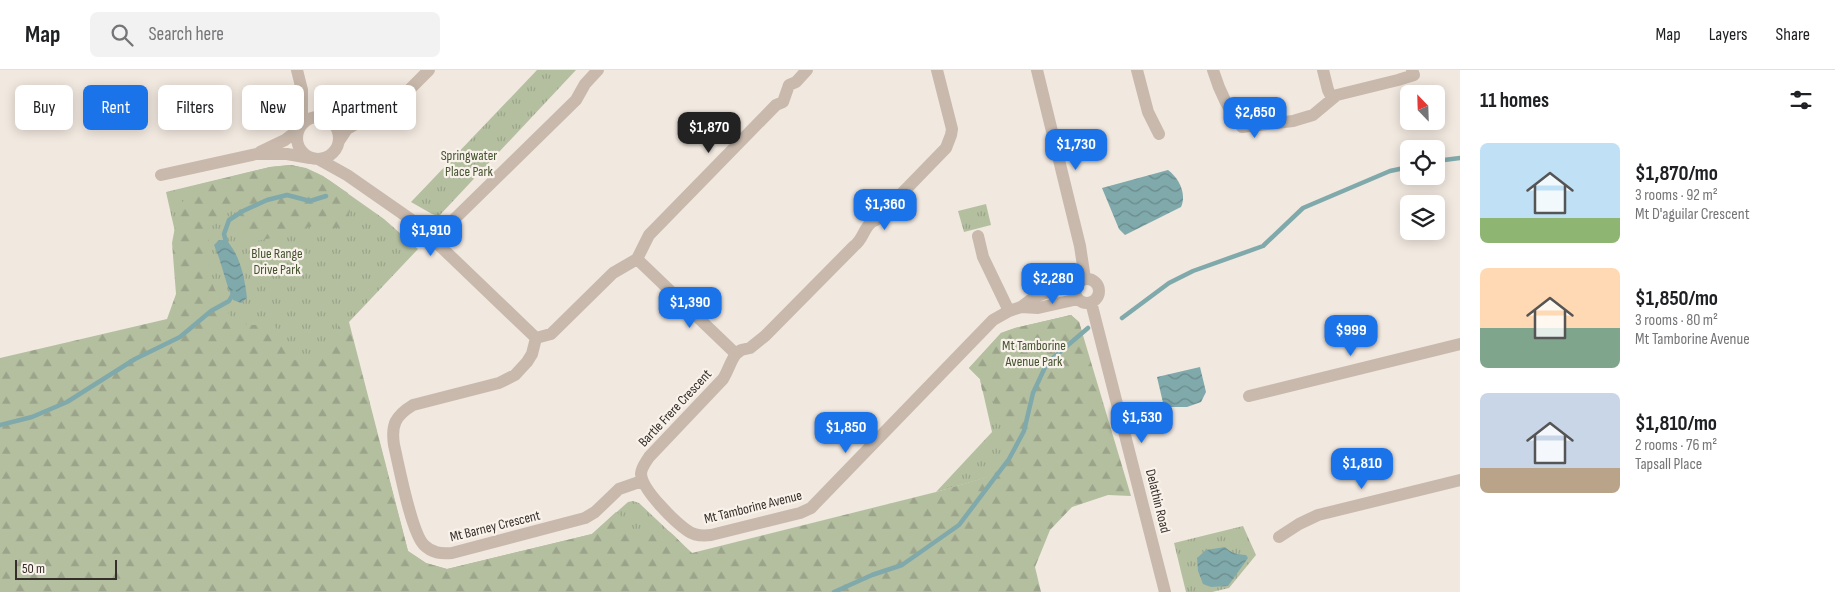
<!DOCTYPE html>
<html lang="en">
<head>
<meta charset="utf-8">
<style>
	body { margin:0; font-family:"Sofia Sans Condensed",sans-serif; background:#f2f2f2; color:#202124; height:100vh; display:flex; flex-direction:column; font-size:19px; white-space:nowrap }
	* { box-sizing:border-box; margin:0 }
	p { font-size:16px; color:#757577 }
	.icon { flex:none; width:28px; height:28px; fill:none; stroke:currentColor; stroke-width:2; stroke-linecap:round; stroke-linejoin:round }
	.map { position:relative; flex:1; overflow:hidden }
	.drawer { display:flex; flex-direction:column; background:#fff; width:375px }
	.drawer>* { flex:none }
	.top-card { position:absolute; left:15px; top:15px; width:475px; height:45px; display:flex; gap:10px }
	.needle { width:32px; rotate:337deg }
	.tools { position:absolute; left:1400px; top:15px; display:grid; gap:10px }
	.tools a { display:grid; place-items:center; width:45px; height:45px; border-radius:8px; background:#fff; box-shadow:0 2px 12px #0003; font-size:25px }
	.scale { position:absolute; left:15px; bottom:12px; width:102px; box-sizing:border-box; padding-left:5px; border:2px solid #362e2a; border-top:0; font-size:14px; line-height:18px; white-space:nowrap; color:#362e2a; -webkit-text-stroke:4px #f8f2eb; paint-order:stroke }
	.price { position:absolute; translate:-50% -42px; padding:0 11px; border-radius:10px; background:#1a73e8; color:#fff; font-size:16px; line-height:32px; filter:drop-shadow(0 1px 2px #0008) }
	.price::after { content:''; position:absolute; left:50%; top:30px; width:15px; height:11px; margin-left:-8px; background:inherit; clip-path:polygon(0 0,100% 0,50% 100%) }
	.price.current { background:#222; color:#fff }
	ul { padding:0; list-style:none }
	li { display:flex; align-items:center; gap:15px; height:125px; padding:0 20px }
	li span { display:grid; place-items:center; flex:none; width:140px; height:100px; border-radius:8px; color:#555 }
	li>.icon { margin-inline-start:auto }
	span .icon { width:60px; height:60px; fill:#fffc; stroke-width:1 }
	li b { font-size:21px }
	h2 { display:flex; justify-content:space-between; align-items:center; height:60px; padding:0 20px; font-size:21px }
	.chip { padding:0 18px; border-radius:8px; background:#fff; box-shadow:0 2px 12px #0003; font-size:18px; line-height:45px }
	.chip.current { background:#1a73e8; color:#fff }
	header { display:flex; align-items:center; gap:30px; box-sizing:border-box; height:70px; padding:0 25px; background:#fff; border-bottom:1px solid #e0e0e0 }
	header strong { font-size:24px }
	nav { display:flex; gap:28px; margin-inline-start:auto; font-size:18px }
	.search { width:350px; height:45px; background:#f2f2f2; display:flex; align-items:center; gap:12px; box-sizing:border-box; padding:0 18px; border-radius:8px; color:#757577; font-size:19px }
	main { display:flex; flex:1; min-height:0 }
	.map>svg:first-child { display:block }
</style>
</head>
<body>
<header>
<strong>Map</strong>
<div class="search"><svg class="icon" aria-label="search" viewBox="0 0 24 24"><circle cx="10" cy="10" r="6"/><path d="M15 15l6 6"/></svg>Search here</div>
<nav><a>Map</a><a>Layers</a><a>Share</a></nav>
</header>
<main>
<div class="map">
<svg width="1460" height="522" viewBox="0 0 1460 522">
	<defs>
		<pattern id="grass-tufts" width="24" height="20" patternUnits="userSpaceOnUse" patternTransform="scale(1.25)"><rect width="24" height="20" fill="#b4bfa0"/><path d="M3 7l-1-3M5 7V3M7 7l1-3M15 17l-1-3M17 17v-4M19 17l1-3" fill="none" stroke="#9ba48a"/></pattern>
		<pattern id="forest-firs" width="22" height="20" patternUnits="userSpaceOnUse" patternTransform="scale(1.25)"><rect width="22" height="20" fill="#b4bfa0"/><path d="M5 1l3.5 6h-7zM16 11l3.5 6h-7z" fill="#9ba48a"/></pattern>
		<pattern id="water-waves" width="16" height="10" patternUnits="userSpaceOnUse" patternTransform="scale(1.25)"><rect width="16" height="10" fill="#80a9ab"/><path d="M0 5q4-4 8 0t8 0" fill="none" stroke="#6a8a8b"/></pattern>
	</defs>
	<rect width="100%" height="100%" fill="#f1e8df"/>
	<!-- grass -->
	<path fill="url(#grass-tufts)" d="M 537,0 L 576,0 L 439,146 L 432,144 L 411,132 Z
		M 290,95 L 306,98 L 323,106 L 384,149 L 418,179 L 349,252 L 408,481 L 426,493 L 447,499 L 592,464 L 628,432 L 633,431 L 639,433 L 692,483 L 256,522 L 166,122 L 270,97 Z
		M 986,134 L 991,155 L 964,162 L 958,141 Z
		M 1071,245 L 1079,252 L 1083,265 L 1027,396 L 936,422 L 992,362 L 980,309 L 969,298 L 1001,263 L 1015,258 Z
		M 1243,456 L 1256,485 L 1229,518 L 1212,522 L 1186,522 L 1174,473 Z"/>
	<!-- forest -->
	<path fill="url(#forest-firs)" d="M 290,95 C 316,99 327,109 348,123 L 350,141 L 345,157 L 324,159 L 315,155 L 286,165 L 252,172 L 239,157 L 242,150 L 237,139 L 215,148 C 203,181 205,209 225,237 C 227,241 230,247 234,250 C 245,257 260,255 272,253 L 279,262 L 290,288 L 308,295 C 318,290 331,282 336,271 C 340,261 334,260 343,248 L 348,252 L 408,481 L 426,493 L 447,499 L 592,464 L 616,442 L 624,448 L 625,461 L 635,466 C 671,451 666,460 692,483 L 936,422 L 987,407 L 997,394 L 1006,371 L 995,334 L 982,320 L 980,309 L 969,298 L 1001,263 L 1015,258 L 1071,245 L 1079,252 L 1131,426 L 1108,425 L 1072,437 L 1050,460 L 1035,497 L 1041,522 L 0,522 L 0,288 L 167,249 L 176,224 L 172,173 L 179,136 L 197,115 L 270,97 Z"/>
	<!-- water -->
	<path fill="url(#water-waves)" d="M 1168,100 C 1179,108 1187,124 1181,137 L 1125,165 L 1119,159 L 1102,118 Z
		M 219,170 L 226,170 C 240,184 245,209 247,228 L 241,233 L 233,230 C 225,212 222,193 214,175 Z
		M 1200,297 L 1206,322 L 1201,332 L 1187,337 L 1164,337 L 1157,307 Z
		M 1225,477 C 1232,484 1237,484 1246,485 L 1248,488 L 1228,516 L 1211,517 L 1203,514 L 1198,501 L 1197,488 L 1206,480 Z"/>
	<g fill="none" stroke-linecap="round" stroke-linejoin="round">
		<!-- stream -->
		<path stroke="#80a9ab" stroke-width="4.5" d="M 1436,91 L 1460,88
			M 227,176 L 224,164 L 229,150 L 243,141 L 267,130 L 287,125 L 310,131 L 326,126
			M 1122,248 L 1169,213 L 1193,201 L 1263,176 L 1303,138 L 1390,101 L 1409,97
			M 0,355 L 32,347 L 67,332 L 135,289 L 180,267 L 211,241 L 229,231 L 234,222
			M 834,522 L 872,505 L 902,495 L 959,455 L 1009,389 L 1024,361 L 1033,323 L 1047,293 L 1088,258"/>
		<!-- minor -->
		<path stroke="#c8b9ac" stroke-width="12" d="M 297,0 L 302,20 L 302,54
			M 1037,0 L 1080,176 L 1085,209
			M 1137,0 L 1148,42 L 1159,64
			M 1213,0 C 1219,20 1229,41 1242,57 L 1293,51 L 1313,45 L 1337,25 L 1398,10 L 1414,5 L 1412,0
			M 1323,0 L 1328,20 L 1332,28
			M297 68a21 21 0 1 1 42 0a21 21 0 1 1-42 0Z
			M 339,71 L 347,59 L 401,28 L 429,0
			M 260,82 L 285,70 L 298,60
			M 320,90 L 347,105 L 416,153 L 536,268 L 532,284 L 527,292 L 515,305 L 499,313 L 413,335 C 395,346 391,355 394,375 C 399,396 411,462 424,475 C 432,483 441,484 452,483 L 585,448 L 595,442 L 619,419 L 642,411
			M 161,105 L 256,84 L 287,84 L 310,88
			M 978,166 L 983,187 L 1009,241
			M 433,170 L 576,30 L 585,14 L 598,0
			M 637,189 L 649,165 L 776,35 L 783,32 L 789,15 L 796,12 L 807,0
			M1075 221a12 12 0 1 1 24 0a12 12 0 1 1-24 0Z
			M 1091,232 L 1165,522
			M 1021,237 L 1038,238 L 1078,229
			M 536,268 L 551,264 L 613,203 L 637,189 L 736,284 C 731,290 728,301 723,309 L 649,387 C 646,392 641,398 641,404 C 642,420 675,452 688,461 C 695,466 703,466 711,465 L 800,443 L 811,438 L 993,250 L 1009,241 L 1021,237 L 1033,228 L 1050,221 L 1077,214
			M 736,284 L 741,280 L 750,278 L 765,266 L 854,176 C 865,168 863,155 876,150 L 946,78 L 951,65 L 952,59 L 937,0
			M 1249,326 L 1460,274
			M 1279,467 L 1299,454 L 1318,445 L 1460,410"/>
	</g>
	<g text-anchor="middle" dominant-baseline="central" stroke-width="4.5" stroke-linejoin="round" paint-order="stroke">
		<!-- park labels -->
		<g font-size="14" fill="#465330" stroke="#f8f2eb">
			<text x="469" y="85">Springwater<tspan x="469" dy="16">Place Park</tspan></text>
			<text x="277" y="183">Blue Range<tspan x="277" dy="16">Drive Park</tspan></text>
			<text x="1034" y="275">Mt Tamborine<tspan x="1034" dy="16">Avenue Park</tspan></text>
		</g>
		<!-- street labels -->
		<g font-size="14" fill="#362e2a" stroke="#f8f2eb">
			<text transform="translate(675 338) rotate(-47)">Bartle Frere Crescent</text>
			<text transform="translate(1158 431) rotate(76)">Delathin Road</text>
			<text transform="translate(753 437) rotate(-14)">Mt Tamborine Avenue</text>
			<text transform="translate(495 456) rotate(-14)">Mt Barney Crescent</text>
		</g>
	</g>
</svg>
<div class="tools">
<a><svg class="needle" viewBox="-14 -14 28 28"><path d="M0-13l5 13h-10z" fill="#e53935"/><path d="M0 13l5-13h-10z" fill="#757577"/></svg></a>
<a><svg class="icon" aria-label="locate" viewBox="0 0 24 24"><circle cx="12" cy="12" r="6"/><path d="M12 2v4M12 18v4M2 12h4M18 12h4"/></svg></a>
<a><svg class="icon" aria-label="layers" viewBox="0 0 24 24"><path d="M12 4l9 5-9 5-9-5zM3 14l9 5 9-5"/></svg></a>
</div>
<div class="scale">50 m</div>
<b class="price" style="left:1255px;top:69px">$2,650</b>
<b class="price current" style="left:709px;top:84px">$1,870</b>
<b class="price" style="left:1076px;top:101px">$1,730</b>
<b class="price" style="left:885px;top:161px">$1,360</b>
<b class="price" style="left:431px;top:187px">$1,910</b>
<b class="price" style="left:1053px;top:235px">$2,280</b>
<b class="price" style="left:690px;top:259px">$1,390</b>
<b class="price" style="left:1351px;top:287px">$999</b>
<b class="price" style="left:1142px;top:374px">$1,530</b>
<b class="price" style="left:846px;top:384px">$1,850</b>
<b class="price" style="left:1362px;top:420px">$1,810</b>
<div class="top-card">
<a class="chip">Buy</a>
<a class="chip current">Rent</a>
<a class="chip">Filters</a>
<a class="chip">New</a>
<a class="chip">Apartment</a>
</div>
</div>
<section class="drawer">
<h2>11 homes<svg class="icon" aria-label="filters" viewBox="0 0 24 24"><path d="M4 7h16M4 17h16"/><circle cx="9" cy="7" r="2"/><circle cx="15" cy="17" r="2"/></svg></h2>
<ul>
<li><span style="background:linear-gradient(#bfe0f5 75%,#8fb573 0)"><svg class="icon" aria-label="home" viewBox="0 0 24 24"><path d="M3 11l9-7 9 7M6 9v11h12V9"/></svg></span><div><b>$1,870/mo</b><p>3 rooms · 92 m²</p><p>Mt D'aguilar Crescent</p></div></li>
<li><span style="background:linear-gradient(#ffd9b3 60%,#7fa58c 0)"><svg class="icon" aria-label="home" viewBox="0 0 24 24"><path d="M3 11l9-7 9 7M6 9v11h12V9"/></svg></span><div><b>$1,850/mo</b><p>3 rooms · 80 m²</p><p>Mt Tamborine Avenue</p></div></li>
<li><span style="background:linear-gradient(#c9d6e8 75%,#b9a48a 0)"><svg class="icon" aria-label="home" viewBox="0 0 24 24"><path d="M3 11l9-7 9 7M6 9v11h12V9"/></svg></span><div><b>$1,810/mo</b><p>2 rooms · 76 m²</p><p>Tapsall Place</p></div></li>
</ul>
</section>
</main>
</body>
</html>
